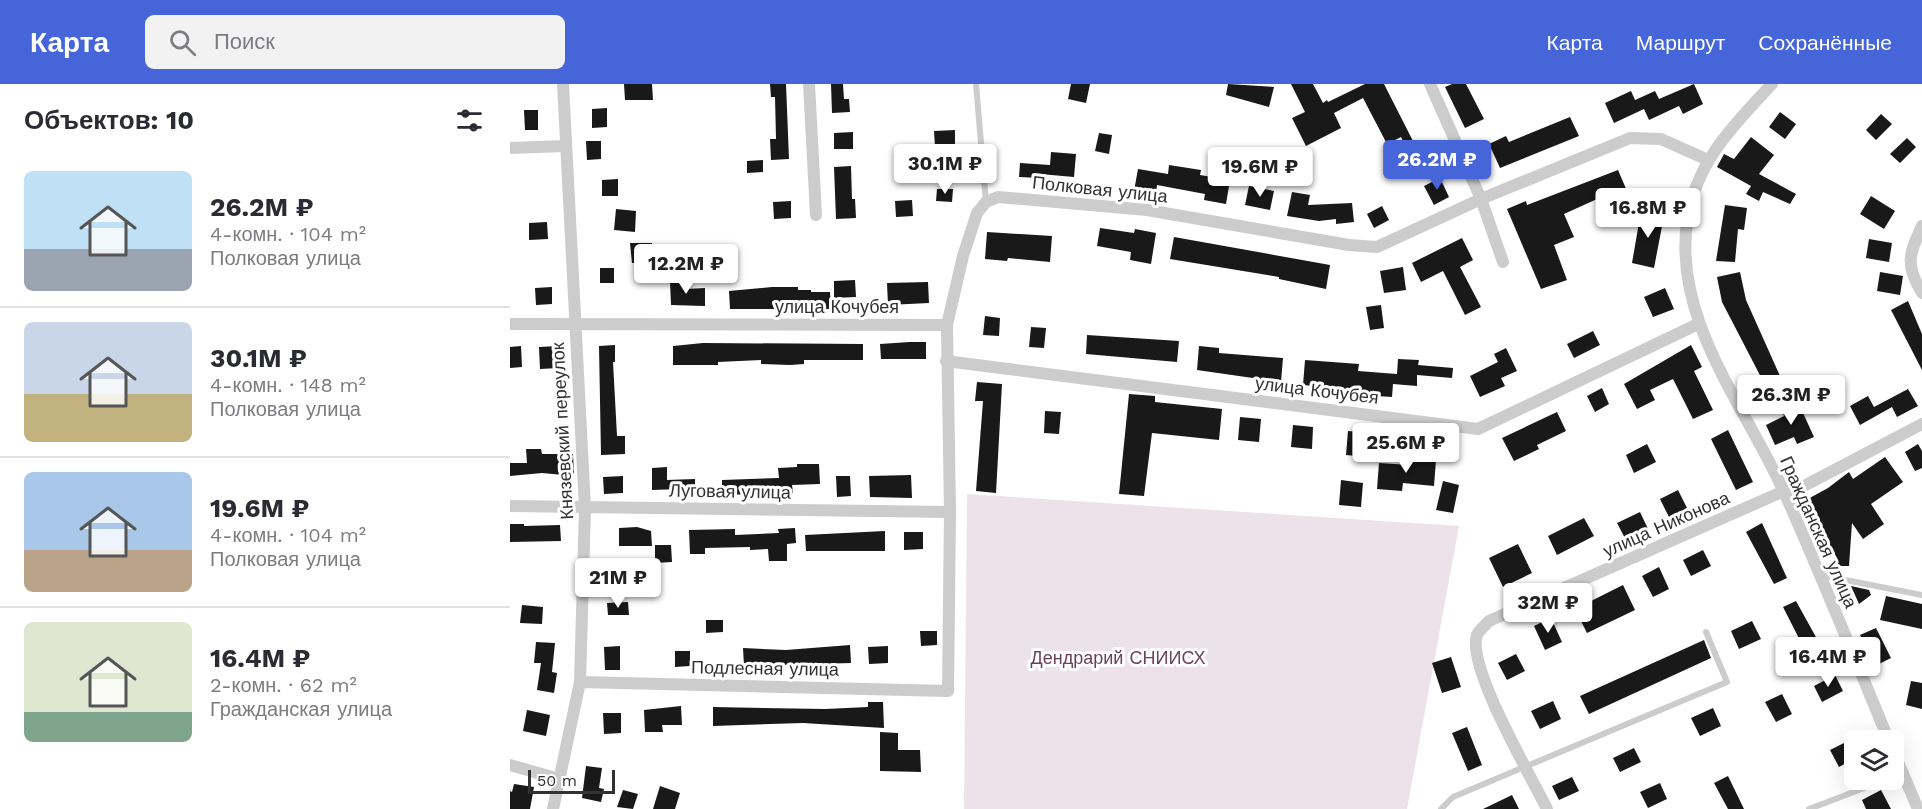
<!DOCTYPE html>
<html lang="ru">
<head>
<meta charset="utf-8">
<style>
	body { margin:0; font-family:"Work Sans",sans-serif; background:#f2f2f3; color:#2b2b33; height:100vh; display:flex; flex-direction:column; font-size:22px; white-space:nowrap }
	* { box-sizing:border-box; margin:0 }
	p { font-size:20px; color:#7c7c81 }
	.icon { flex:none; width:33px; height:33px; fill:none; stroke:currentColor; stroke-width:2; stroke-linecap:round; stroke-linejoin:round }
	.map { position:relative; flex:1; overflow:hidden }
	.panel { display:flex; flex-direction:column; background:#fff; width:510px }
	.panel>* { flex:none }
	.fabs { position:absolute; left:1334px; top:646px; display:grid; gap:12px }
	.fabs a { display:grid; place-items:center; width:60px; height:60px; border-radius:9px; background:#fff; box-shadow:0 6px 24px #0002; font-size:30px }
	.scale { position:absolute; left:18px; bottom:15px; width:87px; box-sizing:border-box; padding-left:6px; border:3px solid #323232; border-top:0; font-size:16px; line-height:21px; white-space:nowrap; color:#323232; -webkit-text-stroke:4px #fff; paint-order:stroke }
	.price { position:absolute; translate:-50% -51px; padding:0 14px; border-radius:6px; background:#fff; color:#222; font-size:20px; line-height:39px; filter:drop-shadow(0 2px 3px #0008) }
	.price::after { content:''; position:absolute; left:50%; top:36px; width:18px; height:14px; margin-left:-9px; background:inherit; clip-path:polygon(0 0,100% 0,50% 100%) }
	.price.current { background:#4565d8; color:#fff }
	ul { padding:0; list-style:none }
	li { display:flex; align-items:center; gap:18px; height:150px; padding:0 24px }
	li+li { border-top:2px solid #e1e1e2 }
	li span { display:grid; place-items:center; flex:none; width:168px; height:120px; border-radius:9px; color:#555 }
	li>.icon { margin-inline-start:auto }
	span .icon { width:72px; height:72px; fill:#fffc; stroke-width:1 }
	li b { font-size:26px }
	h2 { display:flex; justify-content:space-between; align-items:center; height:72px; padding:0 24px; font-size:26px }
	header { display:flex; align-items:center; gap:36px; box-sizing:border-box; height:84px; padding:0 30px; background:#4565d8; color:#fff }
	header strong { font-size:28px }
	nav { display:flex; gap:33px; margin-inline-start:auto; font-size:21px }
	.search { width:420px; height:54px; background:#f2f2f3; display:flex; align-items:center; gap:15px; box-sizing:border-box; padding:0 21px; border-radius:9px; color:#7c7c81; font-size:22px }
	main { display:flex; flex:1; min-height:0 }
	.map>svg:first-child { display:block }
</style>
</head>
<body>
<header>
<strong>Карта</strong>
<div class="search"><svg class="icon" aria-label="search" viewBox="0 0 24 24"><circle cx="10" cy="10" r="6"/><path d="M15 15l6 6"/></svg>Поиск</div>
<nav><a>Карта</a><a>Маршрут</a><a>Сохранённые</a></nav>
</header>
<main>
<section class="panel">
<h2>Объектов: 10<svg class="icon" aria-label="filters" viewBox="0 0 24 24"><path d="M4 7h16M4 17h16"/><circle cx="9" cy="7" r="2"/><circle cx="15" cy="17" r="2"/></svg></h2>
<ul>
<li><span style="background:linear-gradient(#bfe0f5 65%,#9aa5b1 0)"><svg class="icon" aria-label="home" viewBox="0 0 24 24"><path d="M3 11l9-7 9 7M6 9v11h12V9"/></svg></span><div><b>26.2M ₽</b><p>4-комн. · 104 m²</p><p>Полковая улица</p></div></li>
<li><span style="background:linear-gradient(#c9d6e8 60%,#c2b280 0)"><svg class="icon" aria-label="home" viewBox="0 0 24 24"><path d="M3 11l9-7 9 7M6 9v11h12V9"/></svg></span><div><b>30.1M ₽</b><p>4-комн. · 148 m²</p><p>Полковая улица</p></div></li>
<li><span style="background:linear-gradient(#a9c7e8 65%,#b9a48a 0)"><svg class="icon" aria-label="home" viewBox="0 0 24 24"><path d="M3 11l9-7 9 7M6 9v11h12V9"/></svg></span><div><b>19.6M ₽</b><p>4-комн. · 104 m²</p><p>Полковая улица</p></div></li>
<li><span style="background:linear-gradient(#dfe7d0 75%,#7fa58c 0)"><svg class="icon" aria-label="home" viewBox="0 0 24 24"><path d="M3 11l9-7 9 7M6 9v11h12V9"/></svg></span><div><b>16.4M ₽</b><p>2-комн. · 62 m²</p><p>Гражданская улица</p></div></li>
</ul>
</section>
<div class="map">
<svg width="1412" height="725" viewBox="0 0 1412 725">
	<rect width="100%" height="100%" fill="#fff"/>
	<!-- green -->
	<path fill="#ede2ea" d="M 457,410 L 949,442 L 897,725 L 454,725 Z"/>
	<!-- building -->
	<path fill="#191919" d="M 114,0 L 142,0 L 143,16 L 115,16 Z
		M 260,0 L 276,0 L 279,75 L 261,76 L 260,55 L 266,55 L 265,13 L 261,13 Z
		M 321,0 L 333,0 L 334,15 L 339,15 L 340,28 L 322,29 Z
		M 561,0 L 580,0 L 576,19 L 558,15 Z
		M 718,0 L 764,3 L 759,23 L 716,11 Z
		M 781,0 L 803,0 L 813,19 L 817,16 L 818,18 L 855,0 L 874,0 L 905,61 L 913,57 L 922,75 L 906,83 L 891,53 L 877,60 L 853,14 L 824,29 L 831,44 L 796,62 L 782,34 L 795,28 Z
		M 942,0 L 956,0 L 974,35 L 955,44 L 935,3 Z
		M 1184,0 L 1193,20 L 1173,30 L 1169,22 L 1139,36 L 1134,25 L 1104,39 L 1095,19 L 1121,7 L 1125,16 L 1145,7 L 1149,15 Z
		M 97,24 L 97,43 L 82,44 L 82,25 Z
		M 14,26 L 28,26 L 28,46 L 15,46 Z
		M 1270,28 L 1286,40 L 1275,55 L 1259,43 Z
		M 1371,30 L 1382,40 L 1366,56 L 1356,46 Z
		M 1060,33 L 1069,52 L 990,84 L 979,60 L 996,52 L 999,58 Z
		M 445,46 L 445,62 L 425,63 L 424,47 Z
		M 343,48 L 343,65 L 324,65 L 324,49 Z
		M 589,49 L 602,51 L 599,70 L 585,67 Z
		M 1241,53 L 1264,71 L 1249,90 L 1286,110 L 1280,120 L 1253,108 L 1249,117 L 1236,110 L 1241,102 L 1207,83 L 1214,70 L 1224,75 Z
		M 1397,54 L 1406,63 L 1390,79 L 1380,70 Z
		M 76,57 L 91,57 L 91,75 L 77,76 Z
		M 541,68 L 566,70 L 564,93 L 530,90 L 530,94 L 509,93 L 510,79 L 540,81 Z
		M 253,76 L 253,88 L 237,89 L 237,77 Z
		M 659,81 L 691,86 L 690,91 L 720,96 L 716,120 L 694,116 L 695,110 L 647,101 L 646,111 L 624,107 L 628,85 L 658,90 Z
		M 341,82 L 342,115 L 345,115 L 346,134 L 326,135 L 324,83 Z
		M 1108,86 L 1117,107 L 1097,115 L 1096,111 L 1054,130 L 1064,153 L 1044,161 L 1057,196 L 1031,205 L 997,125 L 1016,117 L 1017,121 Z
		M 930,94 L 939,113 L 924,121 L 914,102 Z
		M 108,95 L 108,112 L 92,112 L 92,96 Z
		M 739,102 L 764,107 L 760,126 L 735,121 Z
		M 427,105 L 443,105 L 442,118 L 426,117 Z
		M 782,108 L 800,111 L 798,121 L 842,119 L 844,138 L 826,140 L 826,135 L 809,137 L 777,132 Z
		M 1361,112 L 1385,127 L 1374,145 L 1350,130 Z
		M 402,116 L 403,132 L 386,133 L 385,117 Z
		M 281,117 L 281,134 L 264,135 L 263,118 Z
		M 1215,121 L 1237,124 L 1234,146 L 1228,145 L 1225,178 L 1206,177 Z
		M 872,122 L 879,136 L 864,144 L 857,130 Z
		M 106,125 L 126,127 L 125,148 L 104,146 Z
		M 1131,127 L 1154,132 L 1144,184 L 1122,179 Z
		M 37,138 L 38,155 L 19,156 L 19,139 Z
		M 590,144 L 624,149 L 625,145 L 646,149 L 641,180 L 620,176 L 621,168 L 587,162 Z
		M 477,148 L 542,152 L 540,178 L 498,174 L 497,177 L 475,175 Z
		M 664,153 L 820,181 L 816,205 L 769,195 L 769,193 L 660,175 Z
		M 952,154 L 963,176 L 950,183 L 971,223 L 955,231 L 933,187 L 911,198 L 902,179 Z
		M 1359,155 L 1382,159 L 1379,178 L 1356,174 Z
		M 120,159 L 142,159 L 144,179 L 122,179 Z
		M 893,183 L 896,206 L 874,209 L 870,187 Z
		M 90,184 L 104,184 L 104,199 L 90,199 Z
		M 1230,188 L 1236,216 L 1270,292 L 1254,299 L 1212,218 L 1207,193 Z
		M 1370,188 L 1393,192 L 1390,211 L 1367,207 Z
		M 345,196 L 346,213 L 324,214 L 324,197 Z
		M 176,197 L 176,205 L 195,204 L 195,222 L 161,221 L 160,198 Z
		M 418,198 L 419,219 L 378,221 L 377,199 Z
		M 42,203 L 42,220 L 26,221 L 25,204 Z
		M 262,203 L 288,203 L 288,206 L 301,206 L 301,208 L 320,208 L 321,225 L 220,225 L 219,207 Z
		M 1155,204 L 1164,225 L 1143,233 L 1134,213 Z
		M 1398,217 L 1412,250 L 1412,286 L 1381,226 Z
		M 871,221 L 874,244 L 860,246 L 856,223 Z
		M 475,232 L 490,234 L 489,252 L 473,251 Z
		M 521,243 L 536,244 L 534,264 L 519,263 Z
		M 1083,247 L 1090,261 L 1064,274 L 1057,260 Z
		M 577,251 L 669,257 L 667,278 L 576,270 Z
		M 400,258 L 416,258 L 416,275 L 371,275 L 370,260 Z
		M 193,259 L 353,260 L 353,276 L 294,276 L 294,280 L 280,281 L 251,280 L 251,276 L 208,278 L 208,281 L 163,281 L 163,262 Z
		M 105,261 L 105,278 L 103,278 L 107,352 L 115,352 L 115,370 L 91,371 L 89,262 Z
		M 1181,261 L 1192,283 L 1184,287 L 1203,326 L 1183,335 L 1163,295 L 1140,306 L 1145,316 L 1127,325 L 1114,300 Z
		M 11,262 L 12,283 L 0,284 L 0,263 Z
		M 48,262 L 49,284 L 30,285 L 29,263 Z
		M 689,262 L 709,264 L 709,269 L 773,274 L 771,298 L 687,286 Z
		M 996,264 L 1007,287 L 991,294 L 995,302 L 970,313 L 960,292 L 988,278 L 984,270 Z
		M 888,275 L 909,276 L 908,281 L 943,284 L 942,294 L 907,291 L 907,302 L 883,300 L 882,313 L 820,309 L 821,304 L 793,301 L 795,276 L 849,280 L 848,287 L 887,290 Z
		M 467,298 L 492,300 L 486,409 L 466,407 L 473,317 L 465,317 Z
		M 1092,304 L 1099,320 L 1085,328 L 1077,312 Z
		M 1398,305 L 1408,322 L 1387,333 L 1382,323 L 1350,341 L 1340,322 L 1358,312 L 1364,323 Z
		M 619,310 L 645,312 L 645,318 L 712,325 L 709,356 L 642,349 L 634,412 L 609,410 Z
		M 1288,318 L 1304,353 L 1287,360 L 1284,353 L 1265,361 L 1256,341 L 1274,332 L 1271,325 Z
		M 535,327 L 551,328 L 549,350 L 534,349 Z
		M 1047,328 L 1056,347 L 1027,361 L 1029,365 L 1004,377 L 992,354 Z
		M 730,333 L 751,335 L 749,358 L 728,356 Z
		M 783,341 L 803,343 L 802,365 L 781,363 Z
		M 1218,346 L 1243,398 L 1226,406 L 1201,355 Z
		M 838,347 L 861,349 L 858,373 L 836,371 Z
		M 1137,360 L 1146,378 L 1124,389 L 1116,371 Z
		M 1408,360 L 1412,367 L 1412,384 L 1405,387 L 1395,368 Z
		M 16,365 L 31,365 L 32,370 L 63,370 L 64,392 L 32,389 L 0,392 L 0,379 L 17,379 Z
		M 1375,373 L 1393,398 L 1361,420 L 1374,440 L 1353,455 L 1342,439 L 1339,482 L 1327,482 L 1327,474 L 1296,416 L 1318,404 L 1339,388 L 1343,395 Z
		M 901,374 L 926,376 L 924,402 L 893,399 L 892,407 L 867,405 L 869,379 L 900,381 Z
		M 287,380 L 309,380 L 310,400 L 282,401 L 283,409 L 212,411 L 212,396 L 269,394 L 268,384 L 287,383 Z
		M 157,383 L 157,396 L 185,395 L 185,411 L 172,411 L 172,405 L 142,406 L 142,384 Z
		M 401,391 L 402,414 L 360,413 L 359,392 Z
		M 113,392 L 113,409 L 94,410 L 93,393 Z
		M 326,392 L 340,392 L 341,412 L 327,413 Z
		M 831,396 L 853,399 L 851,423 L 829,421 Z
		M 933,397 L 949,401 L 943,429 L 926,426 Z
		M 1168,406 L 1179,428 L 1161,437 L 1150,415 Z
		M 1130,428 L 1139,447 L 1117,458 L 1107,439 Z
		M 1074,434 L 1084,452 L 1047,471 L 1038,452 Z
		M 1252,439 L 1277,494 L 1264,500 L 1236,448 Z
		M 0,440 L 14,440 L 14,442 L 50,441 L 51,457 L 0,458 Z
		M 127,443 L 141,447 L 142,462 L 109,462 L 109,444 Z
		M 285,444 L 286,459 L 277,460 L 277,477 L 259,477 L 258,465 L 240,466 L 240,463 L 195,464 L 195,470 L 180,470 L 179,446 L 225,445 L 225,451 L 269,449 L 268,445 Z
		M 375,447 L 375,467 L 296,467 L 295,451 Z
		M 394,448 L 413,448 L 413,465 L 394,466 Z
		M 1008,460 L 1022,489 L 993,503 L 979,474 Z
		M 145,461 L 161,461 L 162,478 L 145,479 Z
		M 1193,466 L 1201,482 L 1181,492 L 1173,476 Z
		M 1149,483 L 1159,505 L 1143,513 L 1132,492 Z
		M 1113,501 L 1125,526 L 1077,549 L 1065,525 Z
		M 1341,502 L 1359,506 L 1361,511 L 1349,520 Z
		M 1376,512 L 1412,520 L 1412,545 L 1370,536 Z
		M 1286,517 L 1317,573 L 1302,580 L 1273,523 Z
		M 118,518 L 119,531 L 98,531 L 97,519 Z
		M 12,521 L 33,523 L 32,540 L 10,539 Z
		M 1041,534 L 1052,558 L 1035,566 L 1024,542 Z
		M 196,536 L 213,536 L 213,548 L 196,549 Z
		M 1242,537 L 1251,555 L 1229,565 L 1221,547 Z
		M 1366,544 L 1381,574 L 1365,582 L 1350,551 Z
		M 410,547 L 427,547 L 427,561 L 411,562 Z
		M 1194,556 L 1201,574 L 1079,630 L 1070,612 Z
		M 26,558 L 45,559 L 42,588 L 47,589 L 44,609 L 27,606 L 31,579 L 24,579 Z
		M 340,561 L 341,579 L 234,582 L 233,564 L 276,566 Z
		M 110,562 L 110,586 L 95,586 L 94,563 Z
		M 378,562 L 378,579 L 359,580 L 358,563 Z
		M 165,567 L 180,567 L 180,582 L 165,583 Z
		M 1006,570 L 1015,587 L 997,596 L 988,579 Z
		M 941,573 L 951,603 L 932,609 L 922,579 Z
		M 1325,591 L 1333,607 L 1312,618 L 1304,602 Z
		M 1401,597 L 1412,599 L 1412,625 L 1396,621 Z
		M 1272,610 L 1282,630 L 1266,638 L 1255,618 Z
		M 1043,617 L 1051,635 L 1030,645 L 1021,627 Z
		M 358,618 L 373,618 L 374,644 L 293,639 L 203,642 L 203,623 L 315,625 L 358,623 Z
		M 171,622 L 172,641 L 152,641 L 153,648 L 135,648 L 134,626 Z
		M 1203,624 L 1211,642 L 1190,652 L 1181,634 Z
		M 17,626 L 40,631 L 36,652 L 13,647 Z
		M 93,629 L 111,629 L 111,649 L 94,650 Z
		M 957,643 L 972,681 L 958,687 L 942,649 Z
		M 370,648 L 388,649 L 388,666 L 410,666 L 411,688 L 370,687 Z
		M 1344,654 L 1344,675 L 1329,683 L 1320,666 Z
		M 1124,664 L 1131,678 L 1110,688 L 1103,674 Z
		M 76,682 L 92,684 L 89,704 L 94,705 L 91,718 L 72,714 Z
		M 1218,692 L 1234,725 L 1218,725 L 1204,699 Z
		M 1062,693 L 1069,707 L 1049,716 L 1042,702 Z
		M 1150,699 L 1157,715 L 1138,724 L 1130,708 Z
		M 4,700 L 24,703 L 20,725 L 0,725 L 0,707 L 2,708 Z
		M 150,702 L 170,709 L 165,725 L 143,725 Z
		M 113,706 L 128,710 L 123,725 L 107,723 Z
		M 1371,706 L 1381,725 L 1356,725 L 1352,716 Z
		M 1002,711 L 1009,725 L 973,725 Z"/>
	<g fill="none" stroke-linecap="round" stroke-linejoin="round">
		<!-- service -->
		<path stroke="#ccc" stroke-width="6" d="M 466,0 L 476,118
			M 1310,491 L 1412,511
			M 931,725 L 943,713 L 1217,598 L 1196,548
			M 1299,725 L 1375,696"/>
		<!-- minor -->
		<path stroke="#ccc" stroke-width="12" d="M 299,0 L 306,131
			M 920,0 L 971,115 L 993,178
			M 1262,0 C 1225,40 1188,75 1178,132 C 1160,234 1236,322 1275,410 C 1311,491 1345,575 1379,657
			M 0,64 L 55,62
			M 1412,142 C 1399,170 1395,181 1412,209
			M 0,240 L 437,241
			M 436,277 L 968,345 L 1188,240
			M 0,422 L 440,428
			M 70,598 L 438,607 L 440,428 L 437,241 L 453,172 L 467,129 L 476,118 L 488,113 L 637,126 L 839,161 L 867,163 L 971,115 L 1120,54 L 1151,55 L 1198,76
			M 1383,666 L 1408,725
			M 0,681 L 49,695
			M 43,725 L 70,598 L 75,424 L 53,0
			M 1037,725 C 1021,692 956,582 967,551 C 969,546 976,541 979,537 L 1274,407 L 1290,404 L 1412,340"/>
	</g>
	<g text-anchor="middle" dominant-baseline="central" stroke-width="6" stroke-linejoin="round" paint-order="stroke">
		<!-- street labels -->
		<g font-size="18" fill="#323232" stroke="#fff">
			<text transform="translate(590 105) rotate(6)">Полковая улица</text>
			<text x="327" y="222">улица Кочубея</text>
			<text transform="translate(807 306) rotate(7)">улица Кочубея</text>
			<text transform="translate(52 347) rotate(-93)">Князевский переулок</text>
			<text transform="translate(220 407) rotate(1)">Луговая улица</text>
			<text transform="translate(1156 440) rotate(-24)">улица Никонова</text>
			<text transform="translate(1309 448) rotate(66)">Гражданская улица</text>
			<text transform="translate(255 584) rotate(1)">Подлесная улица</text>
		</g>
		<!-- park labels -->
		<g font-size="18" fill="#6b425b" stroke="#fff">
			<text x="608" y="573">Дендрарий СНИИСХ</text>
		</g>
	</g>
</svg>
<div class="fabs">
<a><svg class="icon" aria-label="layers" viewBox="0 0 24 24"><path d="M12 4l9 5-9 5-9-5zM3 14l9 5 9-5"/></svg></a>
</div>
<div class="scale">50 m</div>
<b class="price current" style="left:927px;top:107px">26.2M ₽</b>
<b class="price" style="left:435px;top:111px">30.1M ₽</b>
<b class="price" style="left:750px;top:114px">19.6M ₽</b>
<b class="price" style="left:1138px;top:155px">16.8M ₽</b>
<b class="price" style="left:176px;top:211px">12.2M ₽</b>
<b class="price" style="left:1281px;top:342px">26.3M ₽</b>
<b class="price" style="left:896px;top:390px">25.6M ₽</b>
<b class="price" style="left:108px;top:525px">21M ₽</b>
<b class="price" style="left:1038px;top:550px">32M ₽</b>
<b class="price" style="left:1318px;top:604px">16.4M ₽</b>
</div>
</main>
</body>
</html>
